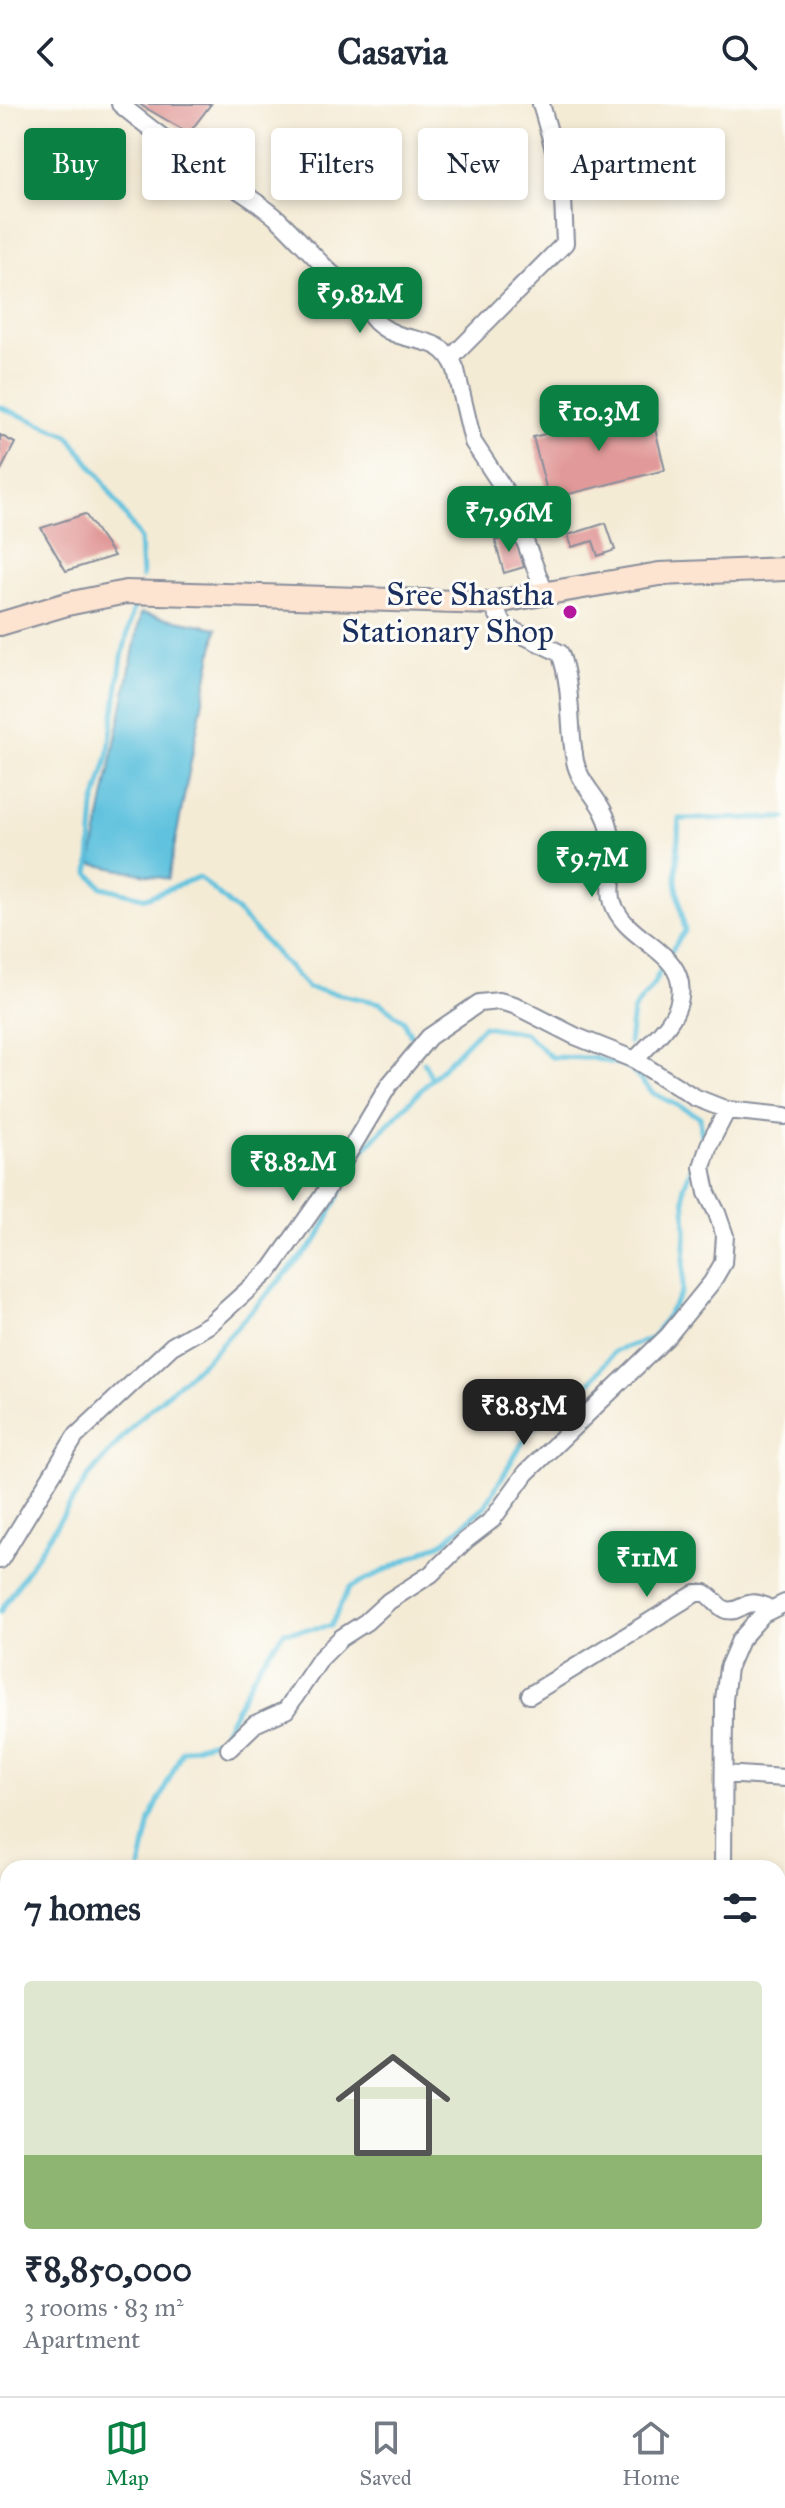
<!DOCTYPE html>
<html lang="en">
<head>
<meta charset="utf-8">
<style>
	body { margin:0; font-family:"IM FELL Great Primer",serif; background:#f2f2f3; color:#1f2937; height:100vh; display:flex; flex-direction:column; font-size:30px; white-space:nowrap }
	* { box-sizing:border-box; margin:0 }
	p { font-size:26px; color:#747a83 }
	.icon { flex:none; width:44px; height:44px; fill:none; stroke:currentColor; stroke-width:2; stroke-linecap:round; stroke-linejoin:round }
	.map { position:relative; flex:1; overflow:hidden }
	.side { position:absolute; left:0px; top:1756px; width:786px; height:536px; display:flex; flex-direction:column; background:#fff; border-radius:24px 24px 0 0; box-shadow:0 4px 12px #0003 }
	.side>* { flex:none }
	.banner { position:absolute; left:24px; top:24px; width:738px; height:72px; display:flex; gap:16px }
	.price { position:absolute; translate:-50% -68px; padding:0 18px; border-radius:16px; background:#0b8043; color:#fff; font-size:26px; line-height:52px; filter:drop-shadow(0 2px 4px #0008) }
	.price::after { content:''; position:absolute; left:50%; top:48px; width:24px; height:18px; margin-left:-12px; background:inherit; clip-path:polygon(0 0,100% 0,50% 100%) }
	.price.current { background:#222; color:#fff }
	ul { padding:0; list-style:none }
	li { display:grid; align-content:center; gap:16px; height:424px; padding:0 24px }
	li+li { border-top:2px solid #e0e1e3 }
	li span { display:grid; place-items:center; height:248px; border-radius:8px; color:#555 }
	li>.icon { margin-inline-start:auto }
	span .icon { width:144px; height:144px; fill:#fffc; stroke-width:1 }
	li b { font-size:34px }
	h2 { display:flex; justify-content:space-between; align-items:center; height:96px; padding:0 24px; font-size:34px }
	.chip { padding:0 28px; border-radius:8px; background:#fff; box-shadow:0 4px 12px #0003; font-size:28px; line-height:72px }
	.chip.current { background:#0b8043; color:#fff }
	header { display:flex; justify-content:space-between; align-items:center; height:104px; padding:0 24px; background:#fff; font-size:36px; font-weight:700 }
	.menu { display:flex; justify-content:space-around; align-items:center; height:112px; border-top:2px solid #e0e1e3; background:#fff; font-size:22px; color:#747a83 }
	.menu a { display:grid; justify-items:center; gap:4px }
	.menu .current { color:#0b8043 }
	.map>svg:first-child { display:block }
</style>
</head>
<body>
<header><svg class="icon" aria-label="back" viewBox="0 0 24 24"><path d="M15 5l-7 7 7 7"/></svg>Casavia<svg class="icon" aria-label="search" viewBox="0 0 24 24"><circle cx="10" cy="10" r="6"/><path d="M15 15l6 6"/></svg></header>
<div class="map">
<svg width="785" height="2292" viewBox="0 0 785 2292">
	<rect width="100%" height="100%" fill="#fdfcf7"/>
	<filter id="ink" filterUnits="userSpaceOnUse"><feTurbulence type="fractalNoise" baseFrequency=".0125" numOctaves="2"/><feDisplacementMap in="SourceGraphic" scale="16" xChannelSelector="R" yChannelSelector="G"/><feConvolveMatrix kernelMatrix="1 2 1 2 8 2 1 2 1" color-interpolation-filters="sRGB"/></filter>
	<filter id="wash" filterUnits="userSpaceOnUse"><feTurbulence type="fractalNoise" baseFrequency=".006" numOctaves="4" result="noise"/><feDisplacementMap in="SourceGraphic" scale="32" xChannelSelector="R" yChannelSelector="G"/><feGaussianBlur stdDeviation="1.8" result="paint"/><feColorMatrix in="noise" values="0 0 0 0 0 0 0 0 0 0 0 0 0 0 0 0 0 1.4 0 .05"/><feComposite in="paint" operator="in"/></filter>
	<g filter="url(#wash)">
		<rect width="100%" height="100%" fill="#f4ebd5"/>
		<!-- water -->
		<path fill="#60c2de" stroke="#3e789e" stroke-width="2" d="M 141,509 L 217,524 L 168,775 L 91,760 Z"/>
		<g fill="none" stroke-linecap="round" stroke-linejoin="round">
			<!-- stream -->
			<path stroke="#60c2de" stroke-width="5" d="M 0,303 L 68,331 L 100,373 L 140,434 L 142,473
				M 134,503 L 122,553 L 108,652 L 94,702 L 89,769 L 102,783 L 146,794 L 199,773 L 237,807 L 308,884 L 380,899 L 404,917 L 411,932
				M 629,939 L 633,907 L 654,879 L 667,853 L 685,827 L 676,777 L 679,715 L 785,714
				M 424,958 L 432,975
				M 0,1508 L 88,1373 L 138,1316 L 209,1253 L 317,1136 L 360,1049 L 483,922 L 525,929 L 551,953 L 592,954 L 627,962 L 653,989 L 700,1013 L 702,1038 L 684,1082 L 686,1128 L 682,1188 L 653,1234 L 615,1247 L 576,1297 L 530,1326 L 485,1402 L 445,1437 L 349,1484 L 331,1522 L 284,1528 L 259,1561 L 220,1635 L 182,1647 L 150,1716 L 140,1764
				M 0,2006 L 8,2004"/>
			<!-- canal -->
			<path stroke="#60c2de" stroke-width="18" d="M 778,2071 L 785,2074
				M 273,2284 L 273,2292"/>
		</g>
		<g id="blocks">
			<!-- building -->
			<path fill="#e19a99" d="M 139,0 L 211,0 L 189,29 Z
				M 650,304 L 665,366 L 549,395 L 533,333 Z
				M 0,331 L 15,339 L 0,368 Z
				M 85,410 L 114,452 L 66,467 L 41,424 Z
				M 606,419 L 615,446 L 598,452 L 593,437 L 572,443 L 568,431 Z
				M 514,431 L 524,463 L 504,469 L 495,437 Z
				M 0,2055 L 8,2055 L 8,2155 L 0,2165 Z
				M 8,2202 L 8,2241 L 0,2230 L 0,2215 Z"/>
		</g>
	</g>
	<g filter="url(#ink)">
		<use href="#blocks" fill-opacity="0" stroke="#888d9a" stroke-width="2"/>
		<g fill="none" stroke-linecap="round" stroke-linejoin="round">
			<!-- minor casing -->
			<g stroke="#888d9a" stroke-width="20">
				<path id="minor" d="M 120,0 C 150,25 182,48 214,70 C 236,85 259,98 279,116 C 297,133 313,152 331,169 C 339,176 348,181 355,188 C 365,199 369,214 381,222 C 409,243 442,227 456,266 L 473,338 L 506,388 L 545,489
					M 451,254 L 565,139 L 562,73 L 541,0
					M 490,499 L 506,523 L 560,549 C 573,584 568,621 575,657 C 580,683 605,697 610,727 C 612,734 614,743 614,751 C 615,766 608,785 613,799 C 626,839 687,846 680,893 C 677,918 650,939 635,956 L 694,993 L 727,1006 L 785,1012
					M 0,1456 L 75,1333 L 172,1242 L 210,1220 L 271,1165 L 322,1093 L 389,981 L 429,933 L 479,899 L 499,897 L 514,901 L 575,932 L 635,956
					M 530,1591 L 696,1489 L 705,1489 C 712,1493 719,1504 726,1506 C 743,1510 745,1490 770,1505
					M 229,1645 L 255,1620 L 286,1606 L 321,1554 L 341,1534 L 366,1518 L 389,1497 L 431,1470 L 466,1436 L 492,1416 L 526,1369 L 668,1232 L 712,1178 L 723,1159 L 725,1132 L 717,1109 L 707,1089 L 702,1063 L 709,1041 L 727,1006
					M 724,1670 L 785,1674
					M 723,1764 L 724,1596 L 728,1564 L 740,1536 L 763,1510 L 785,1499
					M 0,1928 L 4,1921
					M 778,2052 L 785,2054
					M 778,2231 L 785,2232
					M 260,2292 L 261,2284
					M 445,2292 L 445,2284"/>
			</g>
			<!-- secondary casing -->
			<g stroke="#888d9a" stroke-width="26">
				<path id="secondary" d="M 0,520 L 67,500 L 126,488 L 490,499 L 659,470 L 785,465"/>
			</g>
			<!-- minor -->
			<use href="#minor" stroke="#fff" stroke-width="16"/>
			<!-- secondary -->
			<use href="#secondary" stroke="#fde4d1" stroke-width="22"/>
		</g>
	</g>
	<!-- markers -->
	<circle fill="#b5179e" stroke="#fdfcf7" stroke-width="3" cx="570" cy="508" r="8"/>
	<g text-anchor="middle" dominant-baseline="central" stroke-width="6" stroke-linejoin="round" paint-order="stroke">
		<!-- poi labels -->
		<g font-size="32" fill="#1b2f5e" stroke="#fdfcf7" text-anchor="end">
			<text x="554" y="490">Sree Shastha<tspan x="554" dy="37">Stationary Shop</tspan></text>
		</g>
	</g>
</svg>
<b class="price" style="left:360px;top:231px">₹9.82M</b>
<b class="price" style="left:599px;top:349px">₹10.3M</b>
<b class="price" style="left:509px;top:450px">₹7.96M</b>
<b class="price" style="left:592px;top:795px">₹9.7M</b>
<b class="price" style="left:293px;top:1099px">₹8.82M</b>
<b class="price current" style="left:524px;top:1343px">₹8.85M</b>
<b class="price" style="left:647px;top:1495px">₹11M</b>
<div class="banner">
<a class="chip current">Buy</a>
<a class="chip">Rent</a>
<a class="chip">Filters</a>
<a class="chip">New</a>
<a class="chip">Apartment</a>
</div>
<section class="side">
<h2>7 homes<svg class="icon" aria-label="filters" viewBox="0 0 24 24"><path d="M4 7h16M4 17h16"/><circle cx="9" cy="7" r="2"/><circle cx="15" cy="17" r="2"/></svg></h2>
<ul>
<li><span style="background:linear-gradient(#dfe7d0 70%,#8fb573 0)"><svg class="icon" aria-label="home" viewBox="0 0 24 24"><path d="M3 11l9-7 9 7M6 9v11h12V9"/></svg></span><div><b>₹8,850,000</b><p>3 rooms · 83 m²</p><p>Apartment</p></div></li>
</ul>
</section>
</div>
<nav class="menu">
<a class="current"><svg class="icon" aria-label="map" viewBox="0 0 24 24"><path d="M3 6l6-2 6 2 6-2v14l-6 2-6-2-6 2zM9 4v14M15 6v14"/></svg>Map</a>
<a><svg class="icon" aria-label="saved" viewBox="0 0 24 24"><path d="M7 4h10v16l-5-4-5 4z"/></svg>Saved</a>
<a><svg class="icon" aria-label="home" viewBox="0 0 24 24"><path d="M3 11l9-7 9 7M6 9v11h12V9"/></svg>Home</a>
</nav>
</body>
</html>
